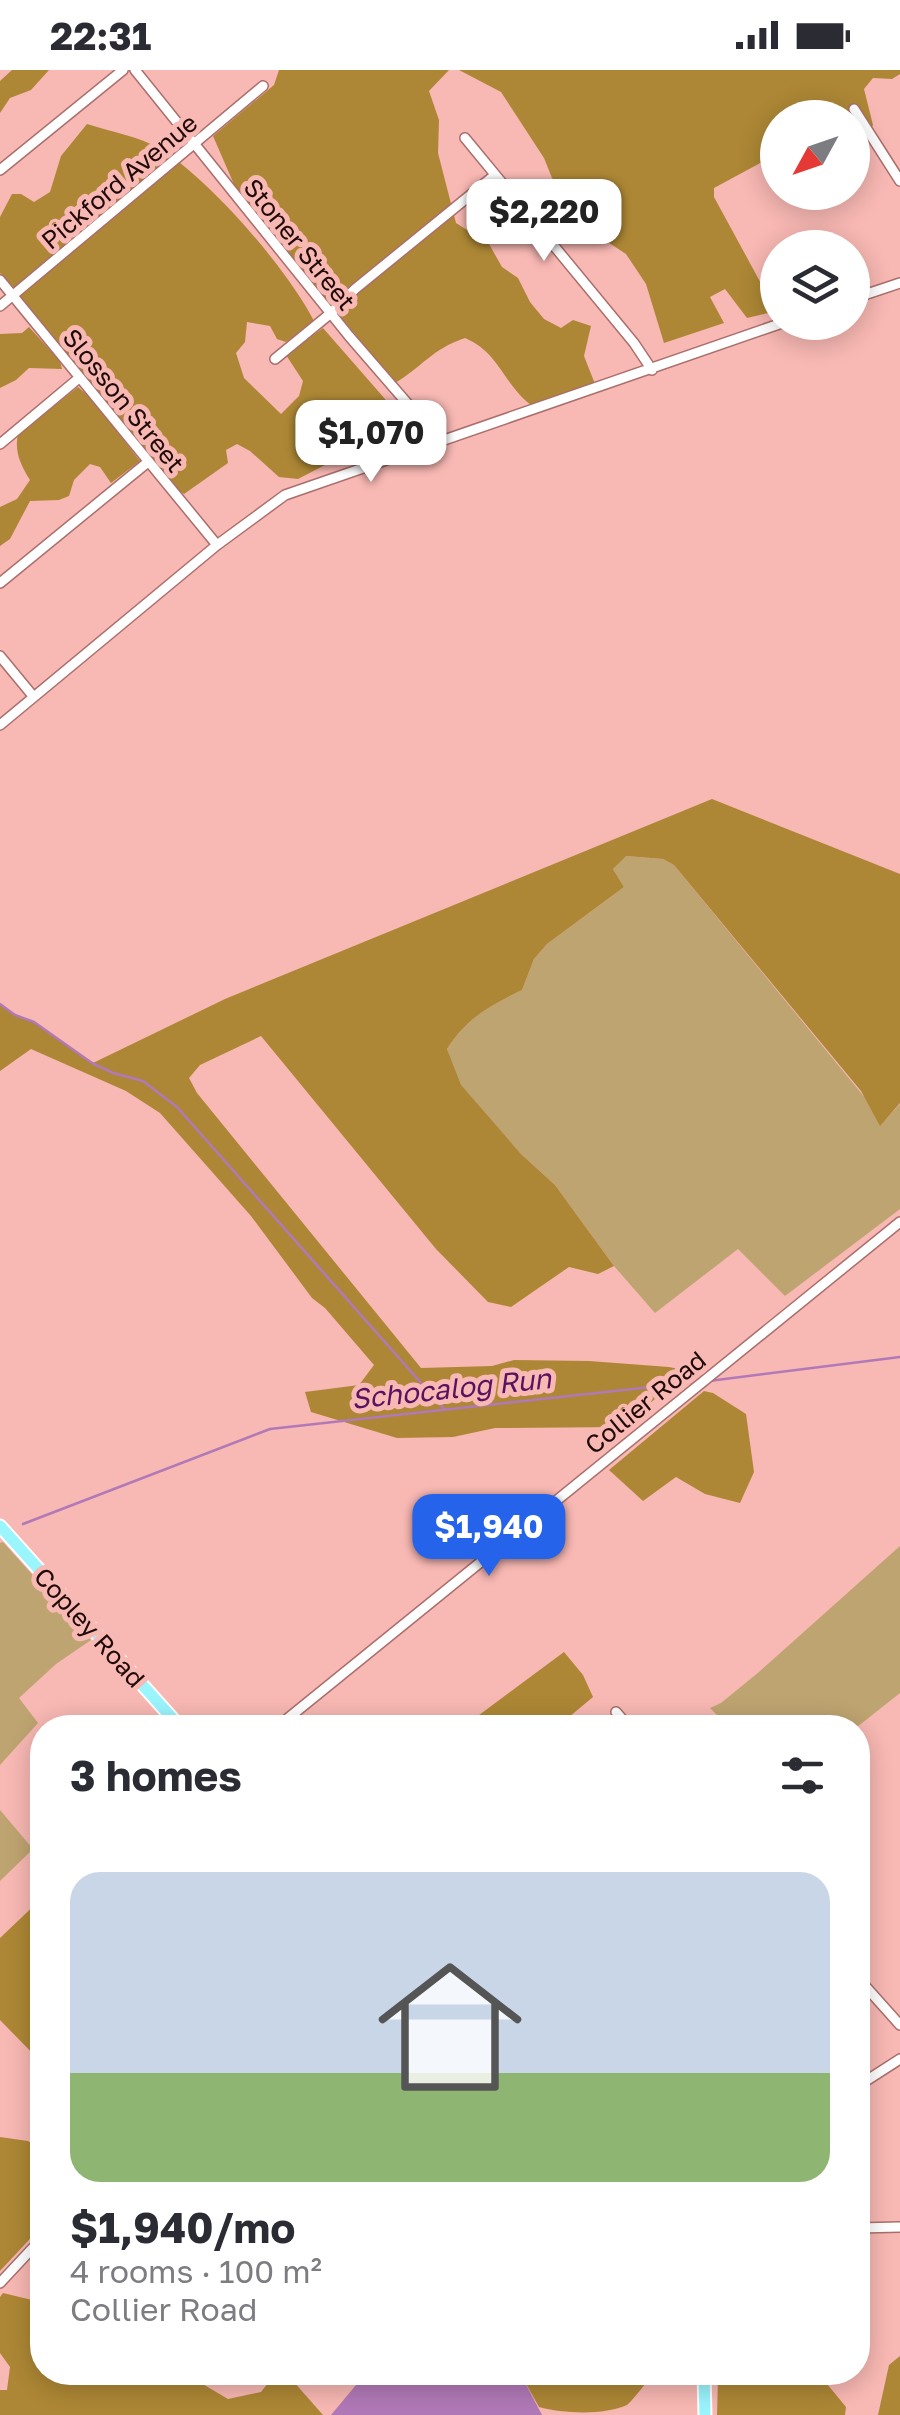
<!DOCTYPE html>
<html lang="en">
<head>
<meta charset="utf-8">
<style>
	body { margin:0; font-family:"Golos Text",sans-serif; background:#f2f2f3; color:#2b2b33; height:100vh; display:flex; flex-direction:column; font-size:38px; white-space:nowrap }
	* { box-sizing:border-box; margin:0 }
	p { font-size:32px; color:#7c7c81 }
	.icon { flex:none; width:55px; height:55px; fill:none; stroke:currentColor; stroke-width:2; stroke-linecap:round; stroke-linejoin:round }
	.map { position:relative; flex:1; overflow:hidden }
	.drawer { position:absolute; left:30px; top:1645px; width:840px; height:670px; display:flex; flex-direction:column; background:#fff; border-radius:40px; box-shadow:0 5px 25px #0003 }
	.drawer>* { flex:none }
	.needle { width:65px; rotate:230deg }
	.controls { position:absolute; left:760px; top:30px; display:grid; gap:20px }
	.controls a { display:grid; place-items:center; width:110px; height:110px; border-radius:50%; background:#fff; box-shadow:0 5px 25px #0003; font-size:50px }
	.price { position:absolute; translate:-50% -85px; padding:0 22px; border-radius:20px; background:#fff; color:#222; font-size:32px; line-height:65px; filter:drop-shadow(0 2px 5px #0008) }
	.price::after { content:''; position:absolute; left:50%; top:60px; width:30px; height:22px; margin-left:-15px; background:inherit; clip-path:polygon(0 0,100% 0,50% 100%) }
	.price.selected { background:#2563eb; color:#fff }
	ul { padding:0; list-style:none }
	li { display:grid; align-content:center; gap:20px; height:530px; padding:0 40px }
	li span { display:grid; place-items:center; height:310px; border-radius:30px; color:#555 }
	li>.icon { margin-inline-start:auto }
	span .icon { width:180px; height:180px; fill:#fffc; stroke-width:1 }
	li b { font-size:42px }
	h2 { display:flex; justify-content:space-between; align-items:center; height:120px; padding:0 40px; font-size:42px }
	.status { display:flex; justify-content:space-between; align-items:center; height:70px; padding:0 50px; background:#fff; direction:ltr }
	.status svg { height:28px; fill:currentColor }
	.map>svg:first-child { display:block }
</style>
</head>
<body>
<div class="status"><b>22:31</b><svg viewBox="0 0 49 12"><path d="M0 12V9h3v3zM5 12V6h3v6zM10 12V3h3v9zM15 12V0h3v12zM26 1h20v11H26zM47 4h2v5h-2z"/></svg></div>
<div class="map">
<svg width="900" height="2345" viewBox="0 0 900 2345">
	<rect width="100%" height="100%" fill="#f8b8b3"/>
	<!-- green -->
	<path fill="#bea470" d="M 625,786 L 663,789 L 674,795 L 884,1051 L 900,1034 L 900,1139 L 785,1226 L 738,1179 L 655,1243 L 614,1196 L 555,1115 L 521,1084 L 460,1015 L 447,979 C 467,948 489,936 522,920 L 534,889 L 547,874 L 624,817 L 613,799 Z
		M 3,1472 L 91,1570 L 56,1594 L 19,1628 L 38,1653 L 0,1695 L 0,1473 Z
		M 900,1476 L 900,1623 L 857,1657 L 729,1657 L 710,1638 L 721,1633 L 759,1602 Z
		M 0,1740 L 33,1779 L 0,1811 Z"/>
	<!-- forest -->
	<path fill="#ad8735" d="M 12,0 L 49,0 L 31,20 L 10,28 L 0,43 L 0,11 Z
		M 279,0 L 449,0 L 429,21 L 439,50 L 438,83 L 456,153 L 489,174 L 502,197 L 518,208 L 530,232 L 544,249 L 561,258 L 573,250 L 591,256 L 584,286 L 595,314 L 531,335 C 504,315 499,282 465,268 C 432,279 422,297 395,313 L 236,119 L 213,66 L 274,15 Z
		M 459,0 L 900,0 L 900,4 L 892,9 L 873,8 L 864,19 L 873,55 L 864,75 L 853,75 L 852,48 L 778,48 L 777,84 L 714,118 L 714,127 L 776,241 L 747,248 L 725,219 L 710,227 L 724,253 L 664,273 L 646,214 L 626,184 L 597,165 L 580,135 L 552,108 L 544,88 L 501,22 Z
		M 87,54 C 111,62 139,66 160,79 C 210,109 288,200 314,251 L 286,272 L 277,269 L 270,256 L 247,252 L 245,272 L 236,283 L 244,308 L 281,344 L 299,326 L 303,311 L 286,285 L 323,258 L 399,345 L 404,358 L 402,365 L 325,395 L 298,409 L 279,407 L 250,381 L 237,374 L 226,380 L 228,393 L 184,424 L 174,417 L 0,203 L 0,147 L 12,124 L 21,124 L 34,132 L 50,122 L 61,86 Z
		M 29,257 L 60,291 L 62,299 L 29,298 L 16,310 L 0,318 L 0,264 L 22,263 Z
		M 78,317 L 91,328 L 140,391 L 111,413 L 100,397 L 90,394 L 74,410 L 69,426 L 59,430 L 30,431 L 10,469 L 0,476 L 0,437 L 17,429 L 30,410 C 21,395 14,382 18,364 Z
		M 712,729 L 900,804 L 900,1033 L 880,1056 L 861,1021 L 674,795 L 663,789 L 626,786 L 613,799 L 624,817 L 547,874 L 534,889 L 522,920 C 489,936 467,948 447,979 L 461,1015 L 521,1084 L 555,1115 L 614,1196 L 598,1204 L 569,1197 L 511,1237 L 488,1232 L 436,1179 L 261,966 L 200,995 L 189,1008 L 197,1023 L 421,1298 L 492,1296 L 514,1290 L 589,1291 L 669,1297 L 688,1301 L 622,1357 L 495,1358 L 453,1367 L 397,1368 L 311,1342 L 305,1322 L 359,1315 L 374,1295 L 325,1238 L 312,1228 L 251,1146 L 160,1043 L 126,1021 L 31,979 L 0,1001 L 0,934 L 15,945 L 34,952 L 93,993 L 225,929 Z
		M 704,1321 L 713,1323 L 746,1344 L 754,1402 L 740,1433 L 705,1424 L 676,1407 L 643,1431 L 609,1400 Z
		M 564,1582 L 583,1605 L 593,1627 L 557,1657 L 463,1657 Z
		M 42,1828 L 42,1993 L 0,1950 L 0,1868 Z
		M 0,2067 L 28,2071 L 42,2081 L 42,2156 L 0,2201 Z
		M 3,2223 L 32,2230 L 42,2236 L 42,2302 L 184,2303 L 228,2329 L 261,2322 L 276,2303 L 286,2303 L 323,2345 L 0,2345 L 0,2320 L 7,2320 L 10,2297 L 0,2283 L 0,2227 Z
		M 900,2286 L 900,2345 L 878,2345 L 889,2295 Z
		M 520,2303 L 654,2303 C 645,2313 637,2326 627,2335 C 606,2345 564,2344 539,2337 Z
		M 735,2303 L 818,2303 L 846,2337 L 845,2345 L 717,2345 L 718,2308 Z"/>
	<!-- water -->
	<path fill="#b179b7" d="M 366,2303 L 520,2303 L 542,2345 L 331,2345 Z"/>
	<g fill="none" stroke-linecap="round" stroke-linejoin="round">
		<!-- stream -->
		<path stroke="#b179b7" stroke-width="2.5" d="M 0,934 L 15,945 L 34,952 L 92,993 L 113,1003 L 143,1011 L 177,1037 L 445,1340
			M 709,1311 L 900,1287
			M 23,1454 L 270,1359 L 696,1312"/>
		<!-- minor casing -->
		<g stroke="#aa6f6c" stroke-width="12">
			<path id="minor" d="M 135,0 L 349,266 L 439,370
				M 854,39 L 900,111
				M 465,68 L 634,273 L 652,300
				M 0,100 L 123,0
				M 0,210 L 217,475
				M 852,229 L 900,213
				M 0,236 L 263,16
				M 275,289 L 331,243 L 355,219 L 495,105
				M 0,374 L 79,308
				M 0,513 L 148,392
				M 0,586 L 33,626
				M 0,655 L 217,475 L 285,425 L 785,252
				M 616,1642 L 630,1658
				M 276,1658 L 900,1152
				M 858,1908 L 900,1955
				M 858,2016 L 900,1989
				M 858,2158 L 900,2157
				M 0,2213 L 42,2168"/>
		</g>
		<!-- major casing -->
		<g stroke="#fff" stroke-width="15">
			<path id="major" d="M 0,1456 L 181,1658
				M 704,2302 L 705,2345"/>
		</g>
		<!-- minor -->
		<use href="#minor" stroke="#fff" stroke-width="9"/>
		<!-- major -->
		<use href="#major" stroke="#9bf5fd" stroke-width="11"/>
	</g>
	<g text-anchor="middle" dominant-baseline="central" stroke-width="10" stroke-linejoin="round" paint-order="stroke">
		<!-- street labels -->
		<g font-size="25" fill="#1f0a09" stroke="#f8b8b3">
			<text transform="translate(119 111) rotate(-40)">Pickford Avenue</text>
			<text transform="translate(300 174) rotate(51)">Stoner Street</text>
			<text transform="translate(124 330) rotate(51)">Slosson Street</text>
			<text transform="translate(645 1332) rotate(-39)">Collier Road</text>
			<text transform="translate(90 1557) rotate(48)">Copley Road</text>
		</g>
		<!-- water labels -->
		<g font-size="28" font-style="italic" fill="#581260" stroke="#f8b8b3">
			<text transform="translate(451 1318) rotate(-6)">Schocalog Run</text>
		</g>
	</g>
</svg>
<div class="controls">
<a><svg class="needle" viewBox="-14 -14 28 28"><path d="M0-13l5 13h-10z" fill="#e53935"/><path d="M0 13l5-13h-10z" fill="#7c7c81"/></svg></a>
<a><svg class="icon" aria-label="layers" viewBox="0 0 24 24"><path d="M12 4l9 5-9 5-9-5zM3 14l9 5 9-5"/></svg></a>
</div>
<b class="price" style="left:544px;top:194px">$2,220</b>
<b class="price" style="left:371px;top:415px">$1,070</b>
<b class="price selected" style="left:489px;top:1509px">$1,940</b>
<section class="drawer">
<h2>3 homes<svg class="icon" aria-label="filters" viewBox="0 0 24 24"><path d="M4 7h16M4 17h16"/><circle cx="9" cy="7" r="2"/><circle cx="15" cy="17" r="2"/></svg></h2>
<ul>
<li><span style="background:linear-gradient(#c9d6e8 65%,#8fb573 0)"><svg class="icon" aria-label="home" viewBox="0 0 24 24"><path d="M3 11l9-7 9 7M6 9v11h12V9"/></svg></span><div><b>$1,940/mo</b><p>4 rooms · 100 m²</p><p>Collier Road</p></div></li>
</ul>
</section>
</div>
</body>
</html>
